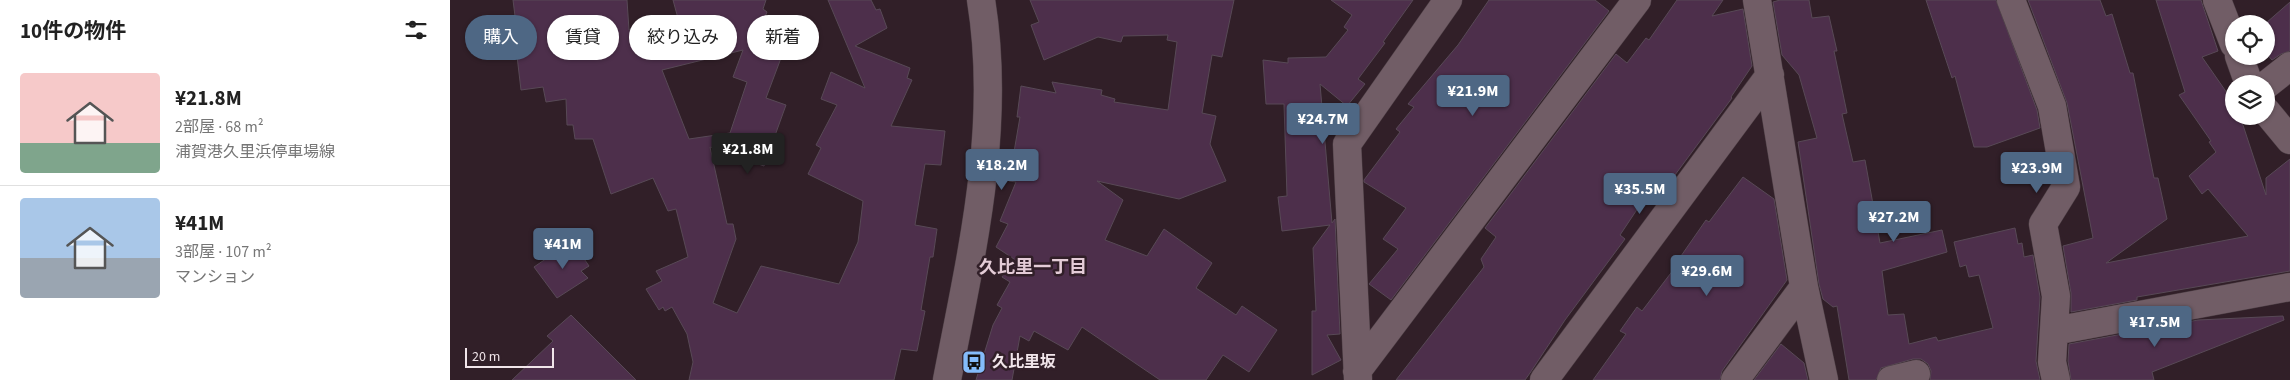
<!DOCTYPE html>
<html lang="ja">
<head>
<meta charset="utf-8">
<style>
	body { margin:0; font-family:"Source Sans 3","Noto Sans JP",sans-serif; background:#f2f2f2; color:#222; height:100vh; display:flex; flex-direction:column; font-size:19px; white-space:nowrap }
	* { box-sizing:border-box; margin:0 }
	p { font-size:16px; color:#767676 }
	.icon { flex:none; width:28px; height:28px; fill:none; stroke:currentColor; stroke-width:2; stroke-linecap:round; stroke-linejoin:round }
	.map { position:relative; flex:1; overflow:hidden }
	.panel { display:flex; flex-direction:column; background:#fff; width:450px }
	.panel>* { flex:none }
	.top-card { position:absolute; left:15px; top:15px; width:475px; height:45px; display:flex; gap:10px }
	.controls { position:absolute; left:1775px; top:15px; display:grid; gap:10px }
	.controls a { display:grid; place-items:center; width:50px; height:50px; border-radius:50%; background:#fff; box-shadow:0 1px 4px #0004; font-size:25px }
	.scale { position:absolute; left:15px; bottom:12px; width:89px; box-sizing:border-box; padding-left:5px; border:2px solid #f1e5ea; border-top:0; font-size:14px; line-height:18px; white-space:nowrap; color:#f1e5ea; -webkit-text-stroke:4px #311f28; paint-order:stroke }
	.price { position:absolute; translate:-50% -42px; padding:0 11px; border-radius:5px; background:#4e6784; color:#fff; font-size:16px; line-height:32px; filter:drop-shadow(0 1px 2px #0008) }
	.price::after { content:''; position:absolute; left:50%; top:30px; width:15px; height:11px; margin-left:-8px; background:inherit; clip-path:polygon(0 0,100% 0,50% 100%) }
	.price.current { background:#222; color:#fff }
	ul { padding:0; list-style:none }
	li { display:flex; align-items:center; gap:15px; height:125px; padding:0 20px }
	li+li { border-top:1px solid #e0e0e0 }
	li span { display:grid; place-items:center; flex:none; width:140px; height:100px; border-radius:5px; color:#555 }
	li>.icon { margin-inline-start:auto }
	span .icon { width:60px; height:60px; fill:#fffc; stroke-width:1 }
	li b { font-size:21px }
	h2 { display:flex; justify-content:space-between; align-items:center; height:60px; padding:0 20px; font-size:21px }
	.tag { padding:0 18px; border-radius:22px; background:#fff; box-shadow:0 1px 4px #0004; font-size:18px; line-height:45px }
	.tag.current { background:#4e6784; color:#fff }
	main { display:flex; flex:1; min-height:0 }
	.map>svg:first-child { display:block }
</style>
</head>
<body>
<main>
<section class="panel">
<h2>10件の物件<svg class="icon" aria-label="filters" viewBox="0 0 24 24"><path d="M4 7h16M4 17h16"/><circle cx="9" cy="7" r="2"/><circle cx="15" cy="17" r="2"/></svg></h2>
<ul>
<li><span style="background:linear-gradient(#f6c9c9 70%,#7fa58c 0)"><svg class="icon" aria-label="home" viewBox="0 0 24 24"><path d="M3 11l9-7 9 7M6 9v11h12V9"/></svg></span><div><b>¥21.8M</b><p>2部屋 · 68 m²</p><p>浦賀港久里浜停車場線</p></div></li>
<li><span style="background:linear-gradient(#a9c7e8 60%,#9aa5b1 0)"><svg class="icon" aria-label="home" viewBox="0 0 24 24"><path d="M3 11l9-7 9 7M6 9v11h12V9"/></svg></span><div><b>¥41M</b><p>3部屋 · 107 m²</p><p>マンション</p></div></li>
</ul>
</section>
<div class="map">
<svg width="1840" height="380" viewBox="0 0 1840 380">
	<rect width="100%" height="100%" fill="#311f28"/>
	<!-- building -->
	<path fill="#4d2f4b" stroke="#584956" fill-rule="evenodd" d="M 63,0 L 177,0 L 179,30 L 229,22 L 223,0 L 316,0 L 313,9 L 317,12 L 306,39 L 334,50 L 316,98 L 336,105 L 314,166 L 260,147 L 277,224 L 283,224 L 286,239 L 263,303 L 287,313 L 311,266 L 389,284 L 408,242 L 413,201 L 358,174 L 371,148 L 366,145 L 387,105 L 371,99 L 381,72 L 415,88 L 378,0 L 421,0 L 426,10 L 430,9 L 437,28 L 405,46 L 460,68 L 457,78 L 462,80 L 441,126 L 495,131 L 491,165 L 475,164 L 465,225 L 487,229 L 483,257 L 480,257 L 471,310 L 475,311 L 467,351 L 451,349 L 444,380 L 239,380 L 243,362 L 237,334 L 222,307 L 215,311 L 213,307 L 209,310 L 196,289 L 212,281 L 206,271 L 238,257 L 226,209 L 218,211 L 203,178 L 161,194 L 143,139 L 125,139 L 123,125 L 117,125 L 116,99 L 96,102 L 93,87 L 71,90 L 67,56 L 70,56 ZM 293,50 L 283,77 L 297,82 L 280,133 L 239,139 L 212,70 Z
		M 580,0 L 784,0 L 772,57 L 762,55 L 752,113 L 766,116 L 760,144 L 776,181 L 729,199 L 647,181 L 673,200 L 655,240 L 697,256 L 714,229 L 762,263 L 746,288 L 786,315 L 792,306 L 827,330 L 799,372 L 773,355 L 756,380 L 710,380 L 632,327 L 618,350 L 584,331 L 579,341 L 570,336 L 562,380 L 526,380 L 543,325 L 552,308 L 547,305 L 560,282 L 552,277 L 564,259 L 546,247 L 558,224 L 550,221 L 566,182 L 559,181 L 570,117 L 567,117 L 571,86 L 606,93 L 602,82 L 652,90 L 651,95 L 665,99 L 664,102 L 718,110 L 727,42 L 717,40 L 718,35 L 673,36 L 671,42 L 648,37 L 594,60 L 581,25 L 589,22 Z
		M 881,0 L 963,0 L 933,42 L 935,43 L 908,79 L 915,84 L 897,106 L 870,84 L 882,223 L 885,219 L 890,334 L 877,335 L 891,360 L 862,375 L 862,311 L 866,311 L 863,248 L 880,225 L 832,231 L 828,197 L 837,196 L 834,104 L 816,104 L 813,60 L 838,63 L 838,58 L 876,57 L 898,30 L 894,27 L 902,15 Z
		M 1039,0 L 1145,0 L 1159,11 L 941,300 L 919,284 L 948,249 L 933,239 L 956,208 L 914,182 L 914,180 L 950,132 L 946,129 L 964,107 L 958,104 L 1008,45 Z
		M 1227,0 L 1273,0 L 1262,16 L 1293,9 L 1302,66 L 1281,97 L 1282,98 L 1219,183 L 1213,178 L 1201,195 L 1198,193 L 1170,235 L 1175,239 L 1115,320 L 1080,373 L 1075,380 L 946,380 L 1034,267 L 1031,259 L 1046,237 L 1035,228 L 1166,54 L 1177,63 L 1196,38 L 1199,40 Z
		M 1330,0 L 1359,0 L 1362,18 L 1379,16 L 1387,51 L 1384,51 L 1397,113 L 1392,114 L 1403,162 L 1415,160 L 1430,243 L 1492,230 L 1497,252 L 1432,271 L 1438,315 L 1454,314 L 1459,344 L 1486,337 L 1488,341 L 1543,328 L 1529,275 L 1519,277 L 1516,265 L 1510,267 L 1504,242 L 1565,228 L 1568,244 L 1572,243 L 1574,257 L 1583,255 L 1590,297 L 1586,361 L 1590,380 L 1480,380 L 1481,371 L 1478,364 L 1471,359 L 1463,359 L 1431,368 L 1426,380 L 1399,380 L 1387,306 L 1383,307 L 1373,299 L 1369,284 L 1348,142 L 1367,138 L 1349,75 L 1332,55 L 1323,2 Z
		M 1476,0 L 1546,0 L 1587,110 L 1590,128 L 1537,147 L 1524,147 L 1505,76 L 1502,78 Z
		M 1578,0 L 1650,0 L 1656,16 L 1662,14 L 1680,73 L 1683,73 L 1704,178 L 1708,178 L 1717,219 L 1656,263 L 1798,236 L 1758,189 L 1752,194 L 1739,176 L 1766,152 L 1759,142 L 1761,141 L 1729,95 L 1735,92 L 1706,0 L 1751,0 L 1768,51 L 1752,57 L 1784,103 L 1784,116 L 1790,116 L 1816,195 L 1816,178 L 1840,159 L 1840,271 L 1687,297 L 1687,300 L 1621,312 L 1621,293 L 1613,246 L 1643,238 L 1617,103 Z
		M 1840,2 L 1840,51 L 1831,54 L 1822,60 L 1816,53 L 1816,23 Z
		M 1293,177 L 1324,199 L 1337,280 L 1272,371 L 1270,380 L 1143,380 L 1176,334 L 1170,331 L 1187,307 L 1192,311 L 1233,257 L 1231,256 L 1256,220 L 1259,222 Z
		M 122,241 L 139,266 L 131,271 L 138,278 L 107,298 L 84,267 Z
		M 121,315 L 186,380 L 62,380 L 103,341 L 97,336 Z
		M 1833,316 L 1834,320 L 1702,372 L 1704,380 L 1621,380 L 1618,361 L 1619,344 L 1748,320 Z
		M 1331,344 L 1354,363 L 1358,380 L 1304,380 Z"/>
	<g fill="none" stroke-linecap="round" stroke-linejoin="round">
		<!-- street casing -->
		<g stroke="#4c3e44" stroke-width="29">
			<path id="street" d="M 1307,0 L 1354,287 L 1374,380
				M 1561,0 L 1602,106 L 1616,187 L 1593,224 L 1606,296 L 1602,362 L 1606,380
				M 1767,0 L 1784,44
				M 1789,56 L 1799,84
				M 1816,85 L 1840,66
				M 1816,111 L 1840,140
				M 1604,331 L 1840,287
				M 907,371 L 1187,0
				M 908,379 L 897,144 L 998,0
				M 1094,380 L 1320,75
				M 1285,380 L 1354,287
				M 1441,380 L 1466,374"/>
		</g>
		<!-- secondary casing -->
		<g stroke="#4c3e44" stroke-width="29">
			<path id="secondary" d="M 497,380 C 521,255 552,128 531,0"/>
		</g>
		<!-- street -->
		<use href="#street" stroke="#715d66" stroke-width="28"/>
		<!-- secondary -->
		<use href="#secondary" stroke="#715d66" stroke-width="28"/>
	</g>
	<!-- icons -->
	<defs>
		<g id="bus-square" transform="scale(1.25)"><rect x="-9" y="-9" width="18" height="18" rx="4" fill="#84bcfb" stroke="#311f28"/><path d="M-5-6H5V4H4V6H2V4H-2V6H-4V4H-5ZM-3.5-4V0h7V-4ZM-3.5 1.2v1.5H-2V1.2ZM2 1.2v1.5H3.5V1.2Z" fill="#111"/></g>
	</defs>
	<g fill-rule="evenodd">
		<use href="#bus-square" x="524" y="362"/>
	</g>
	<g text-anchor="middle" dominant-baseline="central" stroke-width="5" stroke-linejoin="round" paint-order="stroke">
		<!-- poi labels -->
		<g font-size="16" font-weight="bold" fill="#f1e5ea" stroke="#311f28" text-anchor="start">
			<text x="542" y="362">久比里坂</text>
		</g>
		<!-- neighbourhood labels -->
		<g font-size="18" font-weight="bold" fill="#e4ccd7" stroke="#311f28">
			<text x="583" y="267">久比里一丁目</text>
		</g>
	</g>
</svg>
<div class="controls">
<a><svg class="icon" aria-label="locate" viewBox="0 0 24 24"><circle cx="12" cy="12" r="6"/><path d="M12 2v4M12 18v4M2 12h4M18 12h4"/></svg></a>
<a><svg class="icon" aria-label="layers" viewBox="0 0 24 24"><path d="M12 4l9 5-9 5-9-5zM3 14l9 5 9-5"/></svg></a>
</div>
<div class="scale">20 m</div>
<b class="price" style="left:1023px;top:117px">¥21.9M</b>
<b class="price" style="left:873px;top:145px">¥24.7M</b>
<b class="price current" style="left:298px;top:175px">¥21.8M</b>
<b class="price" style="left:552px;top:191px">¥18.2M</b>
<b class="price" style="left:1587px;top:194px">¥23.9M</b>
<b class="price" style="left:1190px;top:215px">¥35.5M</b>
<b class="price" style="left:1444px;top:243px">¥27.2M</b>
<b class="price" style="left:113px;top:270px">¥41M</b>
<b class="price" style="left:1257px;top:297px">¥29.6M</b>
<b class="price" style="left:1705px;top:348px">¥17.5M</b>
<div class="top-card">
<a class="tag current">購入</a>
<a class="tag">賃貸</a>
<a class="tag">絞り込み</a>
<a class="tag">新着</a>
</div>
</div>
</main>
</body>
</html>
